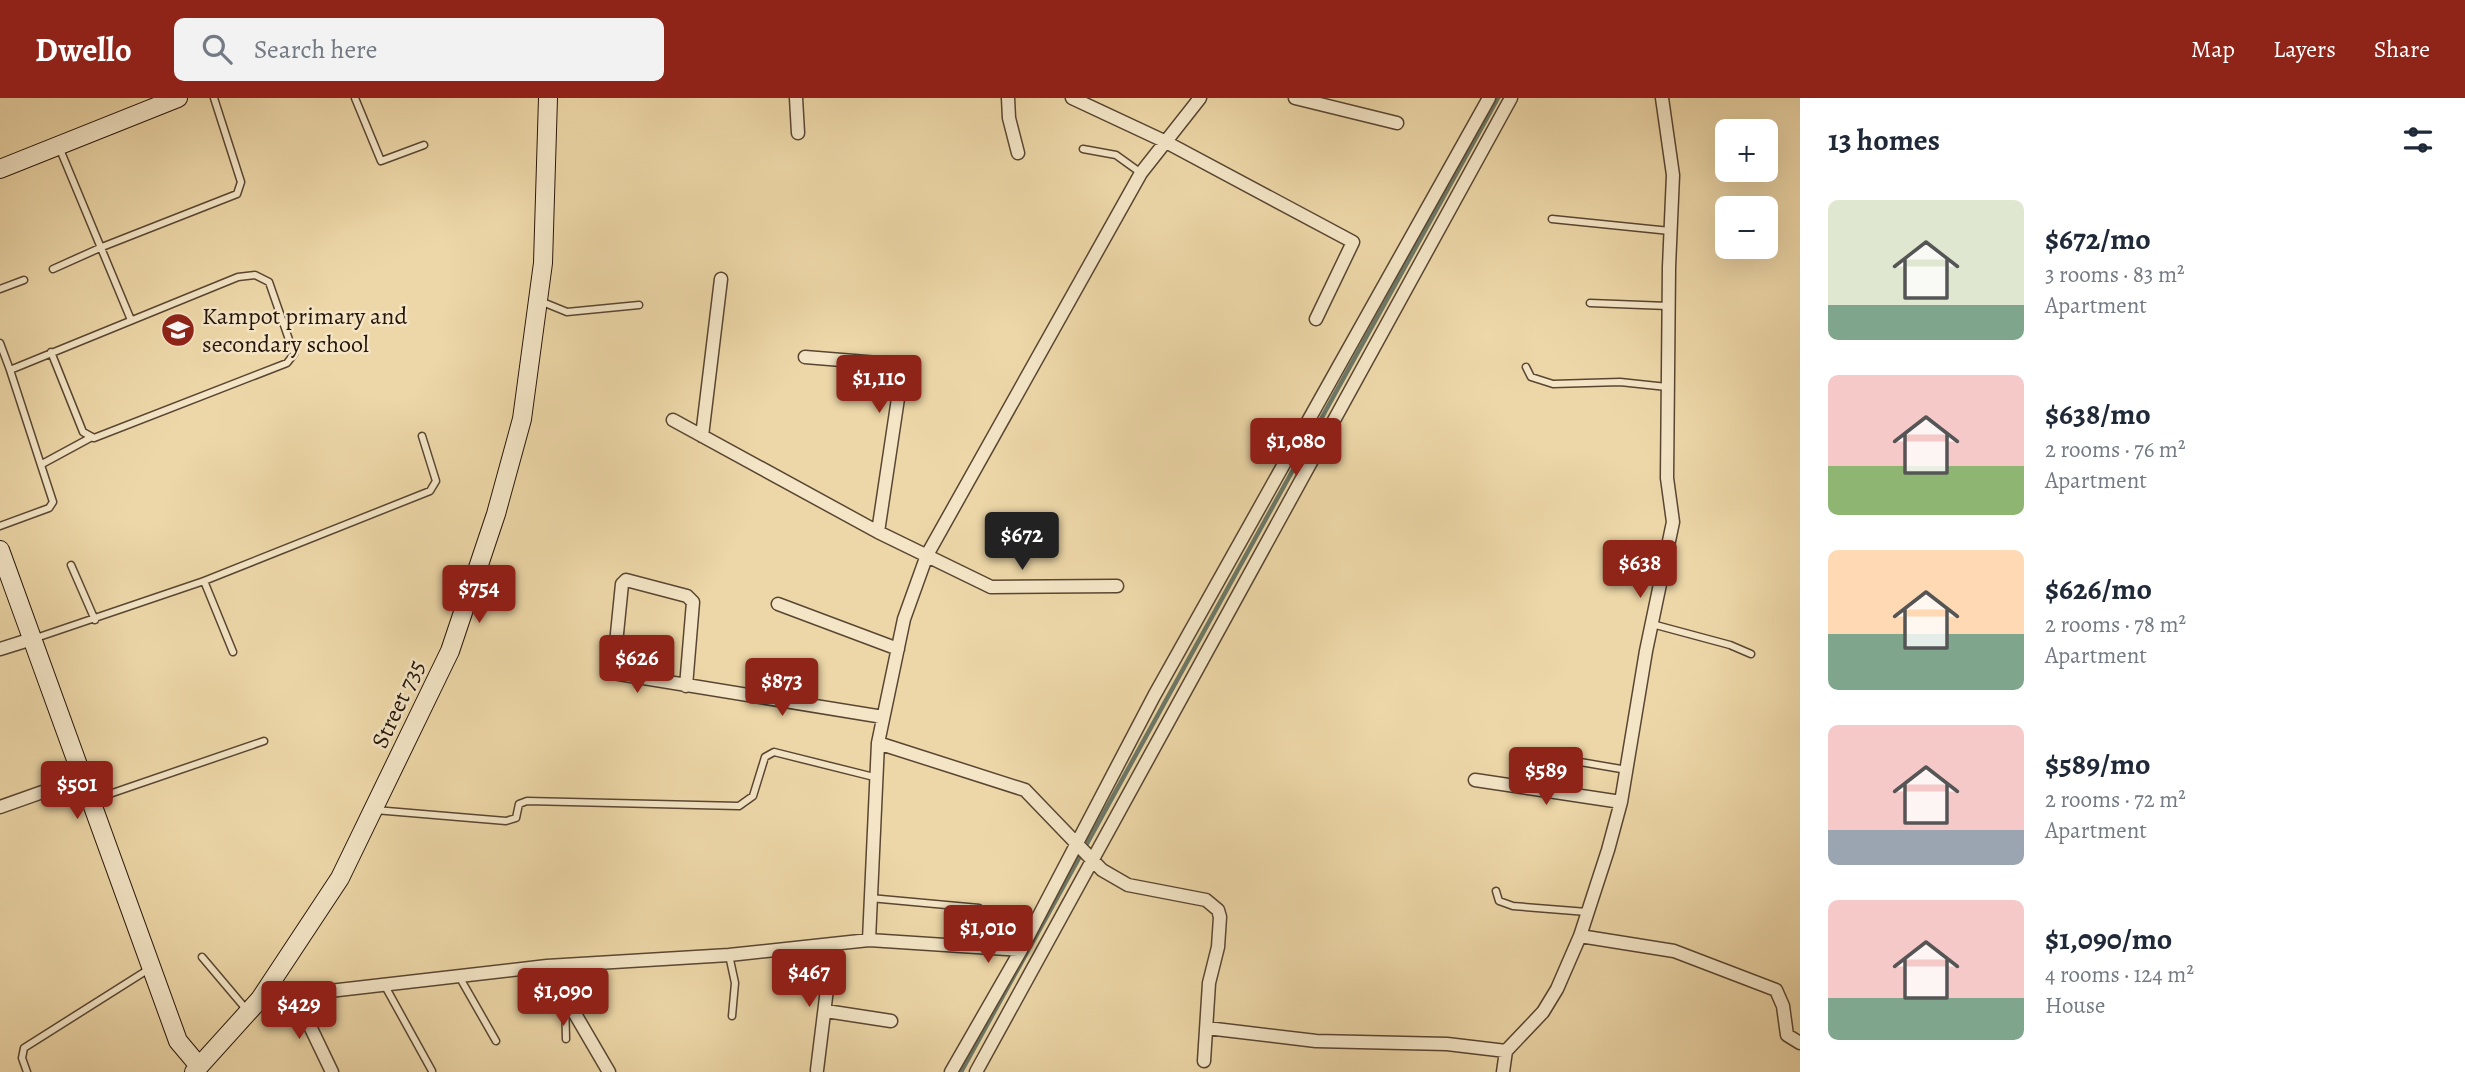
<!DOCTYPE html>
<html lang="en">
<head>
<meta charset="utf-8">
<style>
	body { margin:0; font-family:Alegreya,serif; background:#f2f2f3; color:#1f2937; height:100vh; display:flex; flex-direction:column; font-size:26px; white-space:nowrap }
	* { box-sizing:border-box; margin:0 }
	p { font-size:23px; color:#747a83 }
	.icon { flex:none; width:38px; height:38px; fill:none; stroke:currentColor; stroke-width:2; stroke-linecap:round; stroke-linejoin:round }
	.map { position:relative; flex:1; overflow:hidden }
	.details { display:flex; flex-direction:column; background:#fff; width:665px }
	.details>* { flex:none }
	.controls { position:absolute; left:1715px; top:21px; display:grid; gap:14px }
	.controls a { display:grid; place-items:center; width:63px; height:63px; border-radius:10px; background:#fff; box-shadow:0 7px 28px #0002; font-size:35px }
	.price { position:absolute; translate:-50% -60px; padding:0 16px; border-radius:7px; background:#8f2418; color:#fff; font-size:23px; line-height:46px; filter:drop-shadow(0 2px 4px #0008) }
	.price::after { content:''; position:absolute; left:50%; top:42px; width:21px; height:16px; margin-left:-10px; background:inherit; clip-path:polygon(0 0,100% 0,50% 100%) }
	.price.selected { background:#222; color:#fff }
	ul { padding:0; list-style:none }
	li { display:flex; align-items:center; gap:21px; height:175px; padding:0 28px }
	li span { display:grid; place-items:center; flex:none; width:196px; height:140px; border-radius:10px; color:#555 }
	li>.icon { margin-inline-start:auto }
	span .icon { width:84px; height:84px; fill:#fffc; stroke-width:1 }
	li b { font-size:30px }
	h2 { display:flex; justify-content:space-between; align-items:center; height:84px; padding:0 28px; font-size:30px }
	header { display:flex; align-items:center; gap:42px; box-sizing:border-box; height:98px; padding:0 35px; background:#8f2418; color:#fff }
	header strong { font-size:33px }
	nav { display:flex; gap:38px; margin-inline-start:auto; font-size:24px }
	.search { width:490px; height:63px; background:#f2f2f3; display:flex; align-items:center; gap:18px; box-sizing:border-box; padding:0 24px; border-radius:10px; color:#747a83; font-size:26px }
	main { display:flex; flex:1; min-height:0 }
	.map>svg:first-child { display:block }
</style>
</head>
<body>
<header>
<strong>Dwello</strong>
<div class="search"><svg class="icon" aria-label="search" viewBox="0 0 24 24"><circle cx="10" cy="10" r="6"/><path d="M15 15l6 6"/></svg>Search here</div>
<nav><a>Map</a><a>Layers</a><a>Share</a></nav>
</header>
<main>
<div class="map">
<svg width="1800" height="974" viewBox="0 0 1800 974">
	<rect width="100%" height="100%" fill="#edd7a8"/>
	<filter id="stains"><feTurbulence type="fractalNoise" baseFrequency=".00286" numOctaves="4"/><feColorMatrix values="0 0 0 0 .2 0 0 0 0 .09 0 0 0 0 .02 0 0 0 .5 -.17"/></filter>
	<radialGradient id="worn" r=".72"><stop offset=".6" stop-color="#630" stop-opacity="0"/><stop offset="1" stop-color="#630" stop-opacity=".3"/></radialGradient>
	<g fill="none" stroke-linecap="round" stroke-linejoin="round">
		<!-- stream -->
		<path stroke="#6c7866" stroke-width="4.5" d="M 961,974 L 1498,0"/>
		<!-- lane casing -->
		<g stroke="#594632" stroke-width="9">
			<path id="lane" d="M 355,0 L 381,63 L 424,47
				M 59,49 L 131,222
				M 1083,51 L 1116,57 L 1141,75
				M 1552,121 L 1670,133
				M 53,171 L 102,149 L 237,96 L 241,84 L 214,0
				M 0,191 L 24,182
				M 540,203 L 567,214 L 639,207
				M 1590,205 L 1668,208
				M 0,245 L 10,272
				M 1526,269 L 1531,279 L 1553,286 L 1620,284 L 1667,289
				M 42,366 L 90,340
				M 0,428 L 49,410 L 53,404 L 10,272 L 238,179 L 255,177 L 269,184 L 294,256 L 287,265 L 94,340 L 83,334 L 51,254
				M 71,467 L 95,522
				M 204,483 L 233,554
				M 1652,526 L 1730,547 L 1751,556
				M 33,541 L 204,483 L 430,393 L 436,383 L 422,338
				M 1522,654 L 1627,672
				M 92,702 L 264,643
				M 375,712 L 506,723 L 516,720 L 519,706 L 527,703 L 739,708 L 753,698 L 765,659 L 774,654 L 874,679
				M 1496,793 L 1499,803 L 1513,808 L 1587,814
				M 870,800 L 979,810
				M 729,857 L 735,885 L 732,918
				M 202,859 L 246,911
				M 460,880 L 496,943
				M 385,888 L 432,973
				M 565,902 L 566,941
				M 27,974 L 22,960 L 24,950 L 149,871"/>
		</g>
		<!-- street casing -->
		<g stroke="#594632" stroke-width="15">
			<path id="street" d="M 796,0 L 798,35
				M 1008,0 L 1009,20 L 1018,55
				M 1072,0 L 1164,43 L 1353,144 L 1316,221
				M 1295,0 L 1397,25
				M 805,259 L 903,267 L 878,434
				M 673,322 L 878,434 L 991,489 L 1117,488
				M 702,338 L 721,181
				M 778,506 L 898,551
				M 0,551 L 32,541
				M 686,588 L 693,504 L 687,498 L 626,482 L 622,486 L 613,575 L 883,619
				M 878,645 L 1025,692 L 1102,772 L 1128,787 L 1206,802 L 1218,812 L 1220,819 L 1218,849 L 1209,885 L 1204,963
				M 1475,682 L 1621,704
				M 0,709 L 82,680
				M 1580,838 L 1674,853 L 1776,892 L 1783,908 L 1787,937 L 1800,945
				M 869,842 L 1021,852 L 951,974
				M 1021,852 L 1154,598 L 1489,0
				M 547,868 L 609,974
				M 295,897 L 332,974
				M 260,901 L 547,868 L 729,857 L 869,842 L 878,645 L 904,521 L 927,457 L 1141,75 L 1200,0
				M 826,913 L 891,923
				M 1207,930 L 1316,943 L 1447,946 L 1506,953
				M 817,972 L 827,891 L 818,849
				M 976,974 L 1511,0
				M 1503,974 L 1506,953 L 1543,914 L 1557,891 L 1580,838 L 1608,752 L 1621,704 L 1646,553 L 1673,424 L 1667,380 L 1669,169 L 1673,77 L 1662,0"/>
		</g>
		<!-- secondary casing -->
		<g stroke="#28160a" stroke-width="20">
			<path id="secondary" d="M 0,71 L 178,0
				M 0,452 L 178,943 L 199,968
				M 194,974 L 260,901 L 340,780 L 450,553 L 496,416 L 522,321 L 543,165 L 548,0"/>
		</g>
		<!-- lane -->
		<use href="#lane" stroke="#f3e5c6" stroke-width="6"/>
		<!-- street -->
		<use href="#street" stroke="#f3e5c6" stroke-width="12"/>
		<!-- secondary -->
		<use href="#secondary" stroke="#f3e5c6" stroke-width="18"/>
	</g>
	<!-- icons -->
	<defs>
		<g id="school-disc" transform="scale(1.75)"><circle r="9.5" fill="#8f2418" stroke="#f3e5c6"/><path d="M0-5L7-2L0 1L-7-2ZM-4 1L0 2.5L4 1V4Q0 6-4 4Z" fill="#fff"/></g>
	</defs>
	<g fill-rule="evenodd">
		<use href="#school-disc" x="178" y="232"/>
	</g>
	<g text-anchor="middle" dominant-baseline="central" stroke-width="5" stroke-linejoin="round" paint-order="stroke">
		<!-- poi labels -->
		<g font-size="24" fill="#28160a" stroke="#f3e5c6" text-anchor="start">
			<text x="202" y="218">Kampot primary and<tspan x="202" dy="28">secondary school</tspan></text>
		</g>
		<!-- street labels -->
		<g font-size="24" fill="#28160a" stroke="#f3e5c6">
			<text transform="translate(398 606) rotate(-65)">Street 735</text>
		</g>
	</g>
	<rect width="100%" height="100%" filter="url(#stains)"/>
	<rect width="100%" height="100%" fill="url(#worn)"/>
</svg>
<div class="controls">
<a>+</a>
<a>−</a>
</div>
<b class="price" style="left:879px;top:317px">$1,110</b>
<b class="price" style="left:1296px;top:380px">$1,080</b>
<b class="price selected" style="left:1022px;top:474px">$672</b>
<b class="price" style="left:1640px;top:502px">$638</b>
<b class="price" style="left:479px;top:527px">$754</b>
<b class="price" style="left:637px;top:597px">$626</b>
<b class="price" style="left:782px;top:620px">$873</b>
<b class="price" style="left:1546px;top:709px">$589</b>
<b class="price" style="left:77px;top:723px">$501</b>
<b class="price" style="left:988px;top:867px">$1,010</b>
<b class="price" style="left:809px;top:911px">$467</b>
<b class="price" style="left:563px;top:930px">$1,090</b>
<b class="price" style="left:299px;top:943px">$429</b>
</div>
<section class="details">
<h2>13 homes<svg class="icon" aria-label="filters" viewBox="0 0 24 24"><path d="M4 7h16M4 17h16"/><circle cx="9" cy="7" r="2"/><circle cx="15" cy="17" r="2"/></svg></h2>
<ul>
<li><span style="background:linear-gradient(#dfe7d0 75%,#7fa58c 0)"><svg class="icon" aria-label="home" viewBox="0 0 24 24"><path d="M3 11l9-7 9 7M6 9v11h12V9"/></svg></span><div><b>$672/mo</b><p>3 rooms · 83 m²</p><p>Apartment</p></div></li>
<li><span style="background:linear-gradient(#f6c9c9 65%,#8fb573 0)"><svg class="icon" aria-label="home" viewBox="0 0 24 24"><path d="M3 11l9-7 9 7M6 9v11h12V9"/></svg></span><div><b>$638/mo</b><p>2 rooms · 76 m²</p><p>Apartment</p></div></li>
<li><span style="background:linear-gradient(#ffd9b3 60%,#7fa58c 0)"><svg class="icon" aria-label="home" viewBox="0 0 24 24"><path d="M3 11l9-7 9 7M6 9v11h12V9"/></svg></span><div><b>$626/mo</b><p>2 rooms · 78 m²</p><p>Apartment</p></div></li>
<li><span style="background:linear-gradient(#f6c9c9 75%,#9aa5b1 0)"><svg class="icon" aria-label="home" viewBox="0 0 24 24"><path d="M3 11l9-7 9 7M6 9v11h12V9"/></svg></span><div><b>$589/mo</b><p>2 rooms · 72 m²</p><p>Apartment</p></div></li>
<li><span style="background:linear-gradient(#f6c9c9 70%,#7fa58c 0)"><svg class="icon" aria-label="home" viewBox="0 0 24 24"><path d="M3 11l9-7 9 7M6 9v11h12V9"/></svg></span><div><b>$1,090/mo</b><p>4 rooms · 124 m²</p><p>House</p></div></li>
</ul>
</section>
</main>
</body>
</html>
